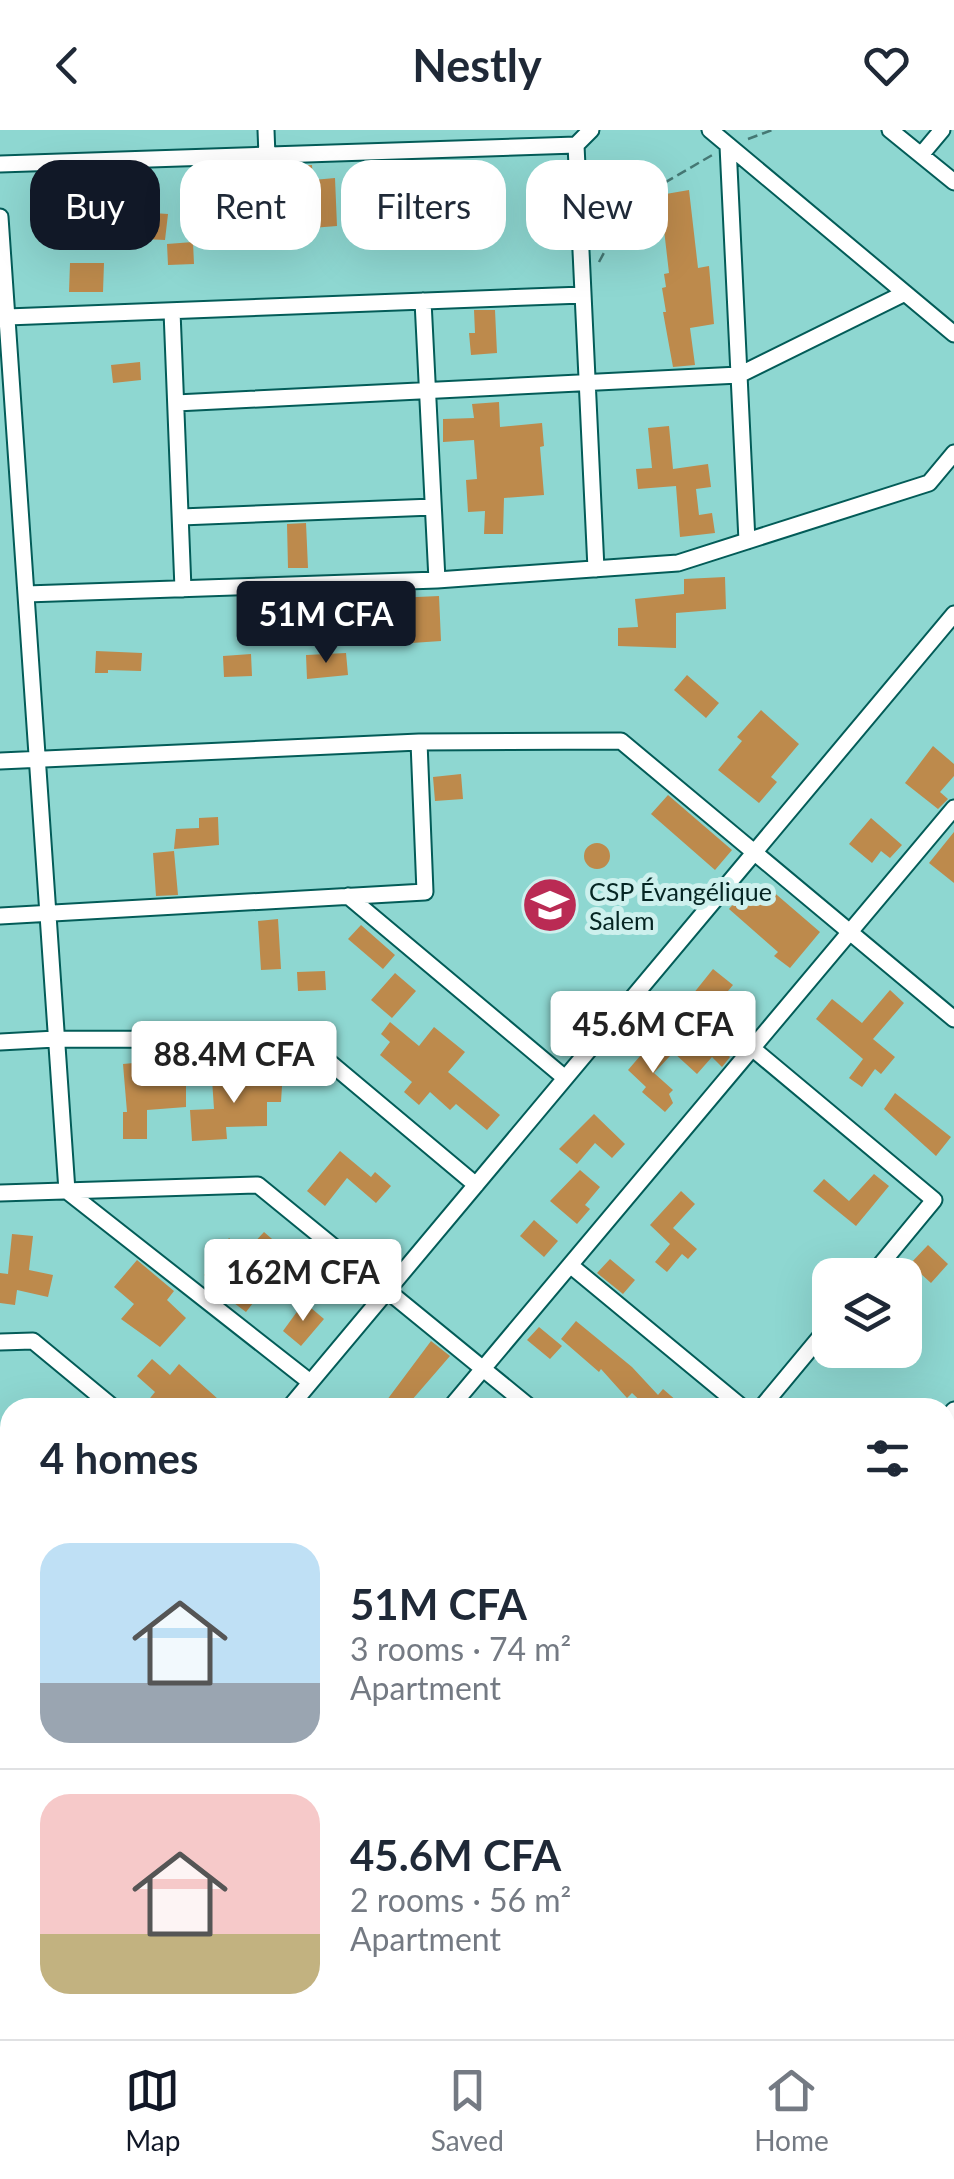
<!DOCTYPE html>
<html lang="en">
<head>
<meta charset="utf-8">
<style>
	body { margin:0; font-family:Lato,sans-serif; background:#f2f2f3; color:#1f2937; height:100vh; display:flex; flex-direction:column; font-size:38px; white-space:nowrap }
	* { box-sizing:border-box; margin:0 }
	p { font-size:32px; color:#747a83 }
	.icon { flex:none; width:55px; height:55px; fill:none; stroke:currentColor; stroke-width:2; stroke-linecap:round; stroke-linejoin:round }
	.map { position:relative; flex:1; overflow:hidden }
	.sheet { position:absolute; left:0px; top:1268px; width:955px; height:642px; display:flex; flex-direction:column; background:#fff; border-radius:30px 30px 0 0; box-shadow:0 10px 40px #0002 }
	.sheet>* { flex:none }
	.guide { position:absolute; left:30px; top:30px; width:895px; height:90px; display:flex; gap:20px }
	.controls { position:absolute; left:812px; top:1128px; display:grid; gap:20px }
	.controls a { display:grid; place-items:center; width:110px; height:110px; border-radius:20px; background:#fff; box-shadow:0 10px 40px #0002; font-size:50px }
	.price { position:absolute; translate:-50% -85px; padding:0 22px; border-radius:10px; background:#fff; color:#222; font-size:32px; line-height:65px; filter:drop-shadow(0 2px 5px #0008) }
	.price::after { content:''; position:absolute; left:50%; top:60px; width:30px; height:22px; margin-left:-15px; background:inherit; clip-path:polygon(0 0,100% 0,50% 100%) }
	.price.current { background:#111827; color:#fff }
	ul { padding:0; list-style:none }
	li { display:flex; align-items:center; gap:30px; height:250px; padding:0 40px }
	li+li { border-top:2px solid #e0e1e3 }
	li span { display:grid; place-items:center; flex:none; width:280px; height:200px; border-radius:30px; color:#555 }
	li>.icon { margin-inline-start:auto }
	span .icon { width:120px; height:120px; fill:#fffc; stroke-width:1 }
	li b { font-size:42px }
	h2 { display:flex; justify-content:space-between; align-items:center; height:120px; padding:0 40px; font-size:42px }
	.chip { padding:0 35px; border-radius:30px; background:#fff; box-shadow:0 10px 40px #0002; font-size:35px; line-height:90px }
	.chip.current { background:#111827; color:#fff }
	header { display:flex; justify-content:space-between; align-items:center; height:130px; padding:0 40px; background:#fff; font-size:45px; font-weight:700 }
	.menu { display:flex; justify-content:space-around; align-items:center; height:140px; border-top:2px solid #e0e1e3; background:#fff; font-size:28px; color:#747a83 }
	.menu a { display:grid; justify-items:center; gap:5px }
	.menu .current { color:#111827 }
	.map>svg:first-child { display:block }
</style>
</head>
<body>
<header><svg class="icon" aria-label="back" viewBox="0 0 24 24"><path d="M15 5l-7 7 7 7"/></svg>Nestly<svg class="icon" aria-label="heart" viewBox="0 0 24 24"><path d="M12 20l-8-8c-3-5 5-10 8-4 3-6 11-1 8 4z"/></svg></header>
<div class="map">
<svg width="954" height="1909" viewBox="0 0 954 1909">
	<rect width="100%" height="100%" fill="#8ed7d1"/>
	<!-- building -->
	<path fill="#bd8a4c" d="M 312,35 L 313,50 L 335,48 L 337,96 L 299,99 L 294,36 Z
		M 689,60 L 698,138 L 709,136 L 714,194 L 690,198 L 695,235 L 673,237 L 663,182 L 666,182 L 662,158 L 666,157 L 664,144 L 669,143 L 660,65 Z
		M 153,83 L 168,84 L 165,110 L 124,108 L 125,87 L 153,89 Z
		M 193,112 L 194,134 L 168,135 L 167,114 Z
		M 70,133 L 104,133 L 103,162 L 69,162 Z
		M 474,180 L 495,180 L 497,223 L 471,225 L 469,203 L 475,203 Z
		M 140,232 L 141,250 L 113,253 L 111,235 Z
		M 499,272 L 500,297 L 542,293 L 544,316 L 540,317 L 544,365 L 504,368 L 503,404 L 484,404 L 485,381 L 468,382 L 466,350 L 477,349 L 474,310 L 443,312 L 443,289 L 474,288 L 472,274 Z
		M 669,296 L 673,339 L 708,334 L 711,357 L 696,359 L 699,385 L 712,383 L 715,403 L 680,407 L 676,356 L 638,359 L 636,339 L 652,338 L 648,298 Z
		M 306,393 L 308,438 L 288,438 L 287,394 Z
		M 725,447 L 726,479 L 676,483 L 676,518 L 618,516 L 618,498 L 638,497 L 635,469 L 684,464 L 684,449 Z
		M 439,466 L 441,511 L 397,514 L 395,468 Z
		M 96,521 L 142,523 L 141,541 L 108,540 L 108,543 L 95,543 Z
		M 346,523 L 348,545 L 307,549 L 306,525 Z
		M 251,524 L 252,546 L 224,547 L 223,526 Z
		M 687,545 L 719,573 L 706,588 L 674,560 Z
		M 761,580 L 799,614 L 771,647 L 777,652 L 759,673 L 718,640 L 742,611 L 737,607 Z
		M 933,616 L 954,634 L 954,646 L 940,662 L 948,669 L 938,679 L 905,653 Z
		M 461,644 L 463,669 L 435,671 L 433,647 Z
		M 668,665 L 732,720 L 715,740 L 651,684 Z
		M 218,687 L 219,715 L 174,719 L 176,699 L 199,698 L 199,688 Z
		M 871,688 L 902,715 L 890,728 L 881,721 L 872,733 L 849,714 Z
		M 954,702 L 954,753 L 929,733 Z
		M584 726a13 13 0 1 1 26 0a13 13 0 1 1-26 0Z
		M 174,721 L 178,765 L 156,766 L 153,723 Z
		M 747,758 L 760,769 L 770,759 L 820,802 L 790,838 L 774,826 L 778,822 L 729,779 Z
		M 278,789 L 281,839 L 261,840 L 258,791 Z
		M 361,795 L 395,825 L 383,839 L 348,809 Z
		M 713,839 L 733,855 L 718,873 L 741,894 L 735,901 L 741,908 L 727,924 L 730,927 L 722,937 L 712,927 L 697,944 L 674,923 L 702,888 L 685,874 Z
		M 325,841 L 326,860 L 298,861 L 297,842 Z
		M 395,843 L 416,861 L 392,888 L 371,870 Z
		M 890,860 L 904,873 L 873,909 L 895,927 L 881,944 L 875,939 L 862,957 L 849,948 L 863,929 L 816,889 L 832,869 L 862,893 Z
		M 390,892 L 419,916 L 434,897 L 465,922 L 448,942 L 500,985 L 487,1000 L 456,974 L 450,980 L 430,962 L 419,975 L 404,962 L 412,952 L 380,925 L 390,912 L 381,904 Z
		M 653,911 L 670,926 L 654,943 L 673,960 L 669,964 L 673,973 L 665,982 L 642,962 L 646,957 L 628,940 Z
		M 186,924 L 186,977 L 147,980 L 147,1009 L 123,1009 L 123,982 L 127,982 L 123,934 L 155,931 L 155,927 L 165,925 Z
		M 243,944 L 263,944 L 263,956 L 282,956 L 281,972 L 267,972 L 267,996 L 226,997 L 227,1009 L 192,1011 L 190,980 L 214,979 L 212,949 Z
		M 895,963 L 951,1007 L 936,1026 L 884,979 Z
		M 594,984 L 625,1014 L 612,1028 L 595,1013 L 577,1034 L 559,1019 Z
		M 340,1021 L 371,1047 L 375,1042 L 391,1056 L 376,1073 L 347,1048 L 325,1076 L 307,1061 Z
		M 580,1040 L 600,1057 L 585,1075 L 590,1079 L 577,1094 L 550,1071 Z
		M 874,1044 L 889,1056 L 856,1096 L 813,1061 L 824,1049 L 849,1071 Z
		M 681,1061 L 695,1074 L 673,1098 L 697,1119 L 688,1129 L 682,1124 L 667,1142 L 655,1132 L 670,1114 L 650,1095 Z
		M 534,1090 L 558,1111 L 544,1127 L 520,1106 Z
		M 264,1102 L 294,1128 L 308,1110 L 336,1135 L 307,1170 L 275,1145 L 246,1182 L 234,1173 L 265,1134 L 248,1119 Z
		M 12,1104 L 33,1106 L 29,1140 L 53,1145 L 48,1167 L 17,1160 L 15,1175 L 0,1173 L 0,1143 L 8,1144 Z
		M 229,1108 L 244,1121 L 215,1155 L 204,1145 L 211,1137 L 207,1134 Z
		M 928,1115 L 948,1134 L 931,1153 L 910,1134 Z
		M 610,1129 L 635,1150 L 623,1164 L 597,1143 Z
		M 137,1130 L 174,1161 L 167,1170 L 186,1188 L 160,1217 L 121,1189 L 134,1174 L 114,1157 Z
		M 304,1172 L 324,1189 L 301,1216 L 283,1201 Z
		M 576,1191 L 632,1237 L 658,1265 L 663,1259 L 685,1278 L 648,1278 L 632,1263 L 627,1268 L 601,1239 L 599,1242 L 561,1209 Z
		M 539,1197 L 562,1216 L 550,1229 L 527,1210 Z
		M 431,1211 L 450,1226 L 405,1278 L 381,1278 Z
		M 152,1229 L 170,1245 L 179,1234 L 228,1278 L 142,1278 L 155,1262 L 137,1246 Z"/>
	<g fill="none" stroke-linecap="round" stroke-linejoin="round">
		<!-- street casing -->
		<g stroke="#035c58" stroke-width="19">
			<path id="street" d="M 266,0 L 267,26
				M 710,0 L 954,204
				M 890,0 L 954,52
				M 576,15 L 596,439
				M 728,16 L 747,411
				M 921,25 L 942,0
				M 0,34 L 576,15 L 591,0
				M 0,87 L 67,1061 L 310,1252
				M 423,171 L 437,450
				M 172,181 L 183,459
				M 7,187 L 583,165
				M 176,273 L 739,245 L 905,163
				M 181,387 L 433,377
				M 26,464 L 437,450 L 678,433 L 929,353 L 954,323
				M 0,631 L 419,612 L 621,611 L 954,889
				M 348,766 L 565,948
				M 0,786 L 425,762 L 419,612
				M 0,912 L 56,909 L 303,910 L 476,1055
				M 752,918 L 934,1070 L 872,1145
				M 0,1063 L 258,1055 L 531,1278
				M 570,1135 L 743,1278
				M 0,1212 L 33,1211 L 114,1278
				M 289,1278 L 954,484
				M 450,1278 L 954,678
				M 761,1278 L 830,1195
				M 945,1290 L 954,1280
				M 0,1429 L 10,1416
				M 945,1539 L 954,1528
				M 0,1546 L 10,1554
				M 0,1622 L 10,1610
				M 945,1781 L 954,1771
				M 0,1813 L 10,1801
				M 186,1900 L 197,1909
				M 879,1900 L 890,1909
				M 78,1909 L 86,1900
				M 424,1909 L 431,1900
				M 635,1909 L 642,1900
				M 839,1909 L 846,1900"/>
		</g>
		<!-- path -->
		<path stroke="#457874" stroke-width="2.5" stroke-dasharray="10 5" stroke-linecap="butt" d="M 748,9 L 772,0
			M 599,132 L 626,82 L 659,56 L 714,24"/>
		<!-- street -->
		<use href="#street" stroke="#fff" stroke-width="15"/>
	</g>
	<!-- icons -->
	<defs>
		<g id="school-disc" transform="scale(2.875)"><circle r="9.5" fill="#ba2b54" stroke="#cdf0ed"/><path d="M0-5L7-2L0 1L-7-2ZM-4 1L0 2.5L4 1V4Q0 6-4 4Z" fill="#fff"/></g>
	</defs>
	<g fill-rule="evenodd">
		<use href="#school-disc" x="550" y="775"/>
	</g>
	<g text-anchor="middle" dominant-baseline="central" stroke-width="10" stroke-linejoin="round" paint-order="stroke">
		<!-- poi labels -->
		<g font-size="25" fill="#052523" stroke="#cdf0ed" text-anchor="start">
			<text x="589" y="761">CSP Évangélique<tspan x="589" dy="29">Salem</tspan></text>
		</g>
	</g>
</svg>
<div class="controls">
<a><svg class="icon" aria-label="layers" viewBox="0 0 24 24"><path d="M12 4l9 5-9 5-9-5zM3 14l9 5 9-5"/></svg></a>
</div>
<b class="price current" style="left:326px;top:536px">51M CFA</b>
<b class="price" style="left:653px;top:946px">45.6M CFA</b>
<b class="price" style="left:234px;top:976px">88.4M CFA</b>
<b class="price" style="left:303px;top:1194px">162M CFA</b>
<div class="guide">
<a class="chip current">Buy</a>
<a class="chip">Rent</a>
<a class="chip">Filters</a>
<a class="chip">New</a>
</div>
<section class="sheet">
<h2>4 homes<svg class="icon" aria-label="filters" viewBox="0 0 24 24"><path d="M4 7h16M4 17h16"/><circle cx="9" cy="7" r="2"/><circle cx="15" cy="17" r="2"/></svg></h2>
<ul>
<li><span style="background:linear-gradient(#bfe0f5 70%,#9aa5b1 0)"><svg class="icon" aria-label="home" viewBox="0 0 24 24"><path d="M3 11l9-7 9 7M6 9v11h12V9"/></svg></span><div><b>51M CFA</b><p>3 rooms · 74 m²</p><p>Apartment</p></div></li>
<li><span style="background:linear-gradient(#f6c9c9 70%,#c2b280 0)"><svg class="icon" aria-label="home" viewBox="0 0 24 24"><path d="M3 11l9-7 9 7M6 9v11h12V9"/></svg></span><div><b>45.6M CFA</b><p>2 rooms · 56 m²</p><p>Apartment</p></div></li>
</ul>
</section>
</div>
<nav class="menu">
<a class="current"><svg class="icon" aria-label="map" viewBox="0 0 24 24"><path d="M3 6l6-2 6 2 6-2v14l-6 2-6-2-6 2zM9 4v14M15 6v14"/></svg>Map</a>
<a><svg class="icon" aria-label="saved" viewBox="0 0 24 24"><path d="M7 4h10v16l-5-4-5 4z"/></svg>Saved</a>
<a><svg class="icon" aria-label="home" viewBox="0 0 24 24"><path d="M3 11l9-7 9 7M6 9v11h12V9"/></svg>Home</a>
</nav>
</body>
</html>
